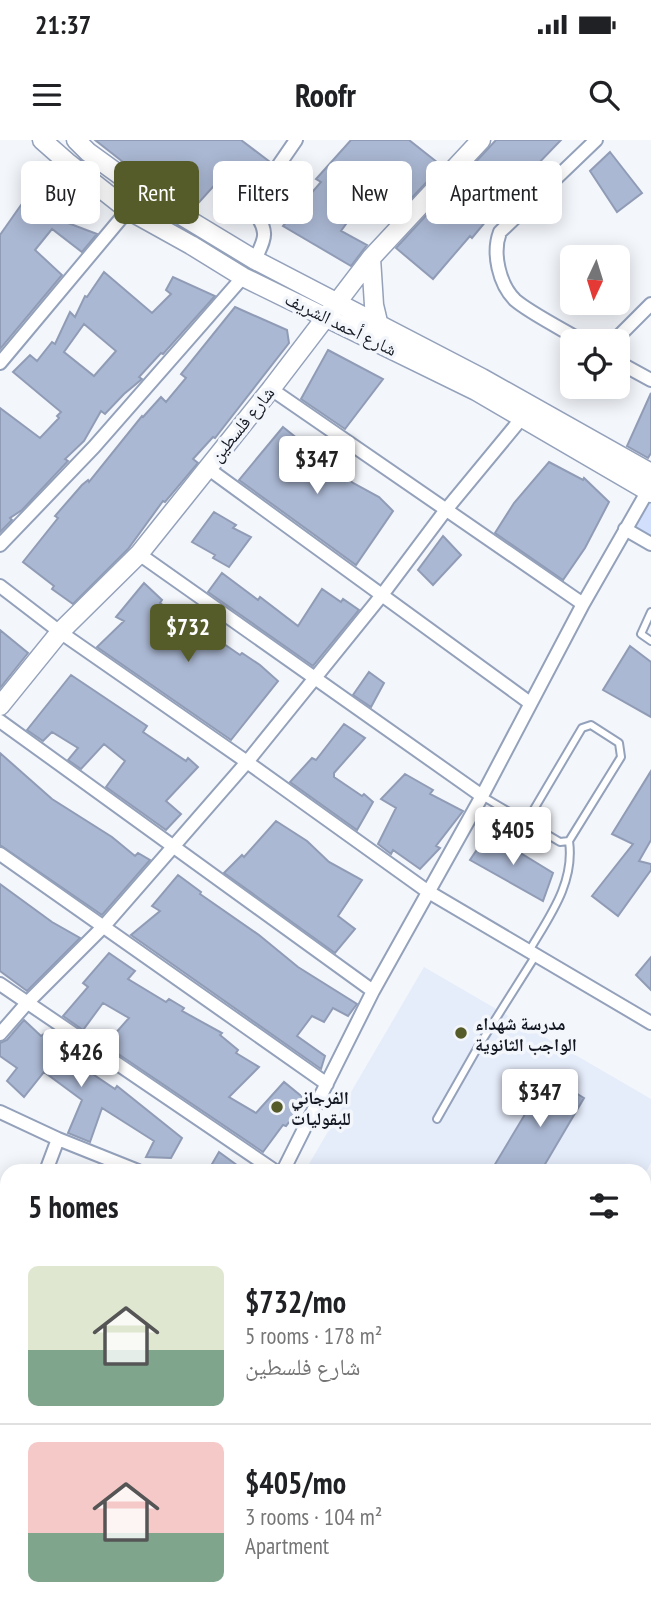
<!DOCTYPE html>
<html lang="en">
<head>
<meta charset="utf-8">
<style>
	body { margin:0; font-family:"PT Sans Narrow","Noto Naskh Arabic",sans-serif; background:#f2f2f2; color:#202124; height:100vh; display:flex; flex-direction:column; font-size:26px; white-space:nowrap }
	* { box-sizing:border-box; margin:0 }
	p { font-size:23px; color:#757577 }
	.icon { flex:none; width:38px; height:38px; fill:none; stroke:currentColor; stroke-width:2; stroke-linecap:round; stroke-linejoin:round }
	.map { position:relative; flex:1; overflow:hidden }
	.sheet { position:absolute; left:0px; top:1024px; width:651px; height:450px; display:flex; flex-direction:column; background:#fff; border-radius:21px 21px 0 0; box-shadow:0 4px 18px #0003 }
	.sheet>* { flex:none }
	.hud { position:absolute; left:21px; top:21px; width:609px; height:63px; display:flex; gap:14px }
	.needle { width:46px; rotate:184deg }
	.tools { position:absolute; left:560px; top:105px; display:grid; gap:14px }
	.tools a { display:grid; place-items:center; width:70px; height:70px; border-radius:10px; background:#fff; box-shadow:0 4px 18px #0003; font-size:35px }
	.price { position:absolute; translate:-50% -60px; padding:0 16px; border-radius:7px; background:#fff; color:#222; font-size:23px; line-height:46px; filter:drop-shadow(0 2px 4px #0008) }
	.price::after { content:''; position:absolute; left:50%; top:42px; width:21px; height:16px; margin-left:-10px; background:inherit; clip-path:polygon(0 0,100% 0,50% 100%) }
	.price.on { background:#555b29; color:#fff }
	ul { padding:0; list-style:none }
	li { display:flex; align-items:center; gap:21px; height:175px; padding:0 28px }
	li+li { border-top:2px solid #e0e0e0 }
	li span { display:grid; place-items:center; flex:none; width:196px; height:140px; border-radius:10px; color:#555 }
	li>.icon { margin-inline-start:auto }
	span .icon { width:84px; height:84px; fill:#fffc; stroke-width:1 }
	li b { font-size:30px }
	h2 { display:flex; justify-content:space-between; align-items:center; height:84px; padding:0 28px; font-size:30px }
	.chip { padding:0 24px; border-radius:10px; background:#fff; box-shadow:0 4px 18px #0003; font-size:24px; line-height:63px }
	.chip.on { background:#555b29; color:#fff }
	.status { display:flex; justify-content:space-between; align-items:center; height:49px; padding:0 35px; background:#fff; direction:ltr }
	.status svg { height:19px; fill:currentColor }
	header { display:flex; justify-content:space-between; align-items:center; height:91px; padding:0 28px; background:#fff; font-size:32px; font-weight:700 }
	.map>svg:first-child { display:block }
</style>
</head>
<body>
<div class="status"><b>21:37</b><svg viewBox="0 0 49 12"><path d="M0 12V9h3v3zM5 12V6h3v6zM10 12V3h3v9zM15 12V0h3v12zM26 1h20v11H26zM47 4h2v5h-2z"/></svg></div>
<header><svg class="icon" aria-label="menu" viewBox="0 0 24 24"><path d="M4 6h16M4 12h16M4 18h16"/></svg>Roofr<svg class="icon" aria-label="search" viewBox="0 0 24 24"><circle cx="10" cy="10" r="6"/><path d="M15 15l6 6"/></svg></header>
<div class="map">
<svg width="651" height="1472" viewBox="0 0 651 1472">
	<rect width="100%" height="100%" fill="#f3f6fb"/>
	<!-- built -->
	<path fill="#e5ecfa" d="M 424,827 L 651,959 L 651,1023 L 644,1035 L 644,1031 L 305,1031 Z"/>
	<!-- green -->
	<path fill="#d1dffc" d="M 651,353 L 651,404 L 625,389 Z"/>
	<!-- building -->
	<path fill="#abb8d3" stroke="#909cb6" stroke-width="2" fill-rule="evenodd" d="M 95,0 L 241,0 L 270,22 L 244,57 L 220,39 L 193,69 L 153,42 L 151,44 Z
		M 351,0 L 409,0 L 442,26 L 404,66 L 392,57 L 378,75 L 362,62 L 341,91 L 367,105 L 351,126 L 283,86 L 321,42 L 316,39 Z
		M 496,0 L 561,0 L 506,57 L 472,98 L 470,96 L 433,139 L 396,108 Z
		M 610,12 L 642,53 L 617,72 L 590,31 Z
		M 33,48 L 69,68 L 60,80 L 97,94 L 82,112 L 52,89 L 35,110 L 62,135 L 0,209 L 0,95 Z
		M 104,132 L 152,173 L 171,154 L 166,150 L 173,137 L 215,156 L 163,214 L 161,213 L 139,237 L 142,239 L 124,254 L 105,274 L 101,271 L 84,301 L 65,319 L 68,321 L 22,370 L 10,378 L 12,380 L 0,392 L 0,268 L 40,298 L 59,278 L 57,276 L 61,272 L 13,232 L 30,215 L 37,221 L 52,202 L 55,204 L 70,172 L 75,177 L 85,156 L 87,157 ZM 84,184 L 116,211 L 94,236 L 64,212 Z
		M 235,167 L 287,190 L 289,203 L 215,298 L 213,297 L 193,319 L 198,323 L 165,362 L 163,361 L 128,409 L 73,464 L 52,449 L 54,446 L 23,422 L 58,378 L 55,376 L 82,345 L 88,340 L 89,342 L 142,276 L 143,277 L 161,257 L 166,262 L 186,238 L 181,234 Z
		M 328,210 L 383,239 L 345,289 L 301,259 Z
		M 651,253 L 651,313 L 648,318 L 627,306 Z
		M 283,287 L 353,343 L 379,357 L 393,371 L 356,425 L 239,340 Z
		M 549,322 L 583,340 L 584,338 L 609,362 L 585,408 L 563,440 L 495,393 L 514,363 Z
		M 214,372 L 236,385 L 233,388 L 251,397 L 229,427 L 213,418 L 215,415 L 192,402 Z
		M 443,396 L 461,415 L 433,445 L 418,430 Z
		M 222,433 L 258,460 L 260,457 L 298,486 L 322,449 L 341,462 L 343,459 L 359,470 L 313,526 L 208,452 Z
		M 144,443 L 162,460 L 160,463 L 205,496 L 208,493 L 240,515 L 242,513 L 260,525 L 278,541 L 231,600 L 97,507 L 124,481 L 116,477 Z
		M 0,490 L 28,513 L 0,548 Z
		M 630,506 L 651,522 L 651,577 L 603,550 Z
		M 369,532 L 384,543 L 371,567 L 353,555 Z
		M 71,535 L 147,586 L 143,592 L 186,621 L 188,618 L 198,627 L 166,661 L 181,674 L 166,690 L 106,647 L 125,621 L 104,604 L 81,629 L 68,620 L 78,608 L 52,592 L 43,601 L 27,590 Z
		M 344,584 L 365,598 L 334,633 L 334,637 L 362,656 L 364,654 L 373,662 L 357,690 L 290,642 L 312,618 L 316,620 Z
		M 0,613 L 52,659 L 112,697 L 135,716 L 138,713 L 150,720 L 102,775 L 0,705 Z
		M 651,631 L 651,700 L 639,721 L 651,724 L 651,730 L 618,776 L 592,756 L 633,704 L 612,694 Z
		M 405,634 L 433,650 L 430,654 L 463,671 L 436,706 L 440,708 L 420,729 L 393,710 L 391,714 L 378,704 L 396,668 L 381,659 Z
		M 276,681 L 307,701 L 329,722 L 362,740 L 338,776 L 355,789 L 335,813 L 224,733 L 242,715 L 244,717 Z
		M 488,693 L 553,733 L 543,761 L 470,720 Z
		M 178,735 L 201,752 L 200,754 L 259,795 L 298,827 L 357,864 L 348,876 L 333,868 L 324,882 L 312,876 L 297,896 L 325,916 L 321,929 L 131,795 L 160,771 L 152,766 Z
		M 0,744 L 52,782 L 80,798 L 27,851 L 0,831 Z
		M 109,813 L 135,831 L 128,839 L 166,862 L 169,859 L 184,868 L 182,871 L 222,893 L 220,895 L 238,910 L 236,913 L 259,927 L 229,957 L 256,973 L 284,942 L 306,960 L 286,986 L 283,985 L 263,1012 L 105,905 L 129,878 L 103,863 L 83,890 L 63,876 L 88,847 L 83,843 Z
		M 651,817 L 651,850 L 636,835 Z
		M 24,880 L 41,896 L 45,893 L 63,910 L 60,912 L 115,949 L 117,946 L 182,998 L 171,1018 L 146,1017 L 154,1001 L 102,968 L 90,1002 L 68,993 L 82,960 L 44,932 L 24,957 L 7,941 L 17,928 L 0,916 L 0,903 L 7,900 Z
		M 548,936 L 584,958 L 541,1031 L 491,1031 Z
		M 219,1012 L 245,1031 L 208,1031 Z"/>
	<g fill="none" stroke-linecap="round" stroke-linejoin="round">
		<!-- lane casing -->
		<g stroke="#94a1bb" stroke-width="10">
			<path id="lane" d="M 651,472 L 641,494 L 651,501
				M 482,656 L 560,702 L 569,701 L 621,617 L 619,603 L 591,585 L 582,588 L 527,681
				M 529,811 C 549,777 575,743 569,701
				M 437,979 L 478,907 L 536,815"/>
		</g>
		<!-- street casing -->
		<g stroke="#94a1bb" stroke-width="16">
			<path id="street" d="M 255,120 C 258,112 265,101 264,93 C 263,79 254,78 254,61 L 296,0
				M 582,201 C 564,190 530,173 515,160 C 499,144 492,113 500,92 L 596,0
				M 614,201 L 651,164
				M 618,222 L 651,240
				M 0,223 L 128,70
				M 271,249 L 583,464
				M 206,327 L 530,563
				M 625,389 L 651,404
				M 0,405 L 94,307 L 243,137
				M 139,414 L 482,656
				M 0,446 L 60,492 L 247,622 L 427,751 L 651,883
				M 0,581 L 373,851
				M 0,714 L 327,944
				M 0,844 L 275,1031
				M 0,894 L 27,863 L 104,786 L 247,622 L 382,455 L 445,371 L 526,273
				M 0,972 L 58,999 L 138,1031
				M 46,1031 L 58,999
				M 283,1031 L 373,851 L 482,656 L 583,464 L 650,347
				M 0,1088 L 7,1091
				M 644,1094 L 651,1081
				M 0,1152 L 7,1133
				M 0,1192 L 7,1195
				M 644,1224 L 651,1227
				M 644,1325 L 651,1306
				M 644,1341 L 651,1344
				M 0,1367 L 7,1370
				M 644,1443 L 651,1446
				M 217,1466 L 229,1472
				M 337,1472 L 339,1466
				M 454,1472 L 456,1466
				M 586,1472 L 589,1466"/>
		</g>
		<!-- secondary casing -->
		<g stroke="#94a1bb" stroke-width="21">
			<path id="secondary" d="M 42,0 L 67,22 L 128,70 L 191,105 L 243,137 L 476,251 L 651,353
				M 76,0 L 88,12 L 146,54 L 255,120 L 482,238 L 651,333
				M 371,118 L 374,165 L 379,186
				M 0,566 L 60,492 L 139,414 L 271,249 L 371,118 L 481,0"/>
		</g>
		<!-- lane -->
		<use href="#lane" stroke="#fff" stroke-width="6"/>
		<!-- street -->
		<use href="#street" stroke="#fff" stroke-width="12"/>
		<!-- secondary -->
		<use href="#secondary" stroke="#fff" stroke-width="18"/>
	</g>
	<!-- markers -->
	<g fill="#555b29" stroke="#f3f6fb" stroke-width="2.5">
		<circle cx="461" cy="893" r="7"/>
		<circle cx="277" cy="967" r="7"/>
	</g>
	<g text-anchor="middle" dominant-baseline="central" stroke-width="7" stroke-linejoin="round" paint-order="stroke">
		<!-- street labels -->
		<g font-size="18" fill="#141822" stroke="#f3f6fb">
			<text transform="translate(341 184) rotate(26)">شارع أحمد الشريف</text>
			<text transform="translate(242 284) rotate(-51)">شارع فلسطين</text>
		</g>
		<!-- poi labels -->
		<g font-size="18" font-weight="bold" fill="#141822" stroke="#f3f6fb" text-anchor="start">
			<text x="475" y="883">مدرسة شهداء<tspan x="475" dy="21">الواجب الثانوية</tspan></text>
			<text x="291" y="957">الفرجاني<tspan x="291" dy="21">للبقوليات</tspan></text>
		</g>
	</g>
</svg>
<div class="tools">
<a><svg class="needle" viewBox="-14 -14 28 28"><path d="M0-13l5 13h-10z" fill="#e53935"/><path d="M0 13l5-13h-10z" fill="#757577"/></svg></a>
<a><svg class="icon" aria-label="locate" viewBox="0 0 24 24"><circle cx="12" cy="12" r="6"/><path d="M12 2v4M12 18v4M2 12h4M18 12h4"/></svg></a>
</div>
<b class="price" style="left:317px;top:356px">$347</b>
<b class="price on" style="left:188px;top:524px">$732</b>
<b class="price" style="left:513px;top:727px">$405</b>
<b class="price" style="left:81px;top:949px">$426</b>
<b class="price" style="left:540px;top:989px">$347</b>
<div class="hud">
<a class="chip">Buy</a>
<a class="chip on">Rent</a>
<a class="chip">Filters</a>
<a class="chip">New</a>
<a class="chip">Apartment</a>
</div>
<section class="sheet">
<h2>5 homes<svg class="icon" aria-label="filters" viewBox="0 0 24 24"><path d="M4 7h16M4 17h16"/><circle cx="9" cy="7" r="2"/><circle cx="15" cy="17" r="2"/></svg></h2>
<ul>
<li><span style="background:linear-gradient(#dfe7d0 60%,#7fa58c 0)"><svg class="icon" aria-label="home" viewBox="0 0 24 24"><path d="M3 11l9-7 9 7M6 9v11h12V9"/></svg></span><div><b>$732/mo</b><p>5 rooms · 178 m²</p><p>شارع فلسطين</p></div></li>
<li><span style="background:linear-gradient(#f6c9c9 65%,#7fa58c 0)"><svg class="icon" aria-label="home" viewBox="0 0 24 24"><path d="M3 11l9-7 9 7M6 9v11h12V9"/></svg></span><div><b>$405/mo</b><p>3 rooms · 104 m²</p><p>Apartment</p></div></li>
</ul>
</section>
</div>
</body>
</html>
